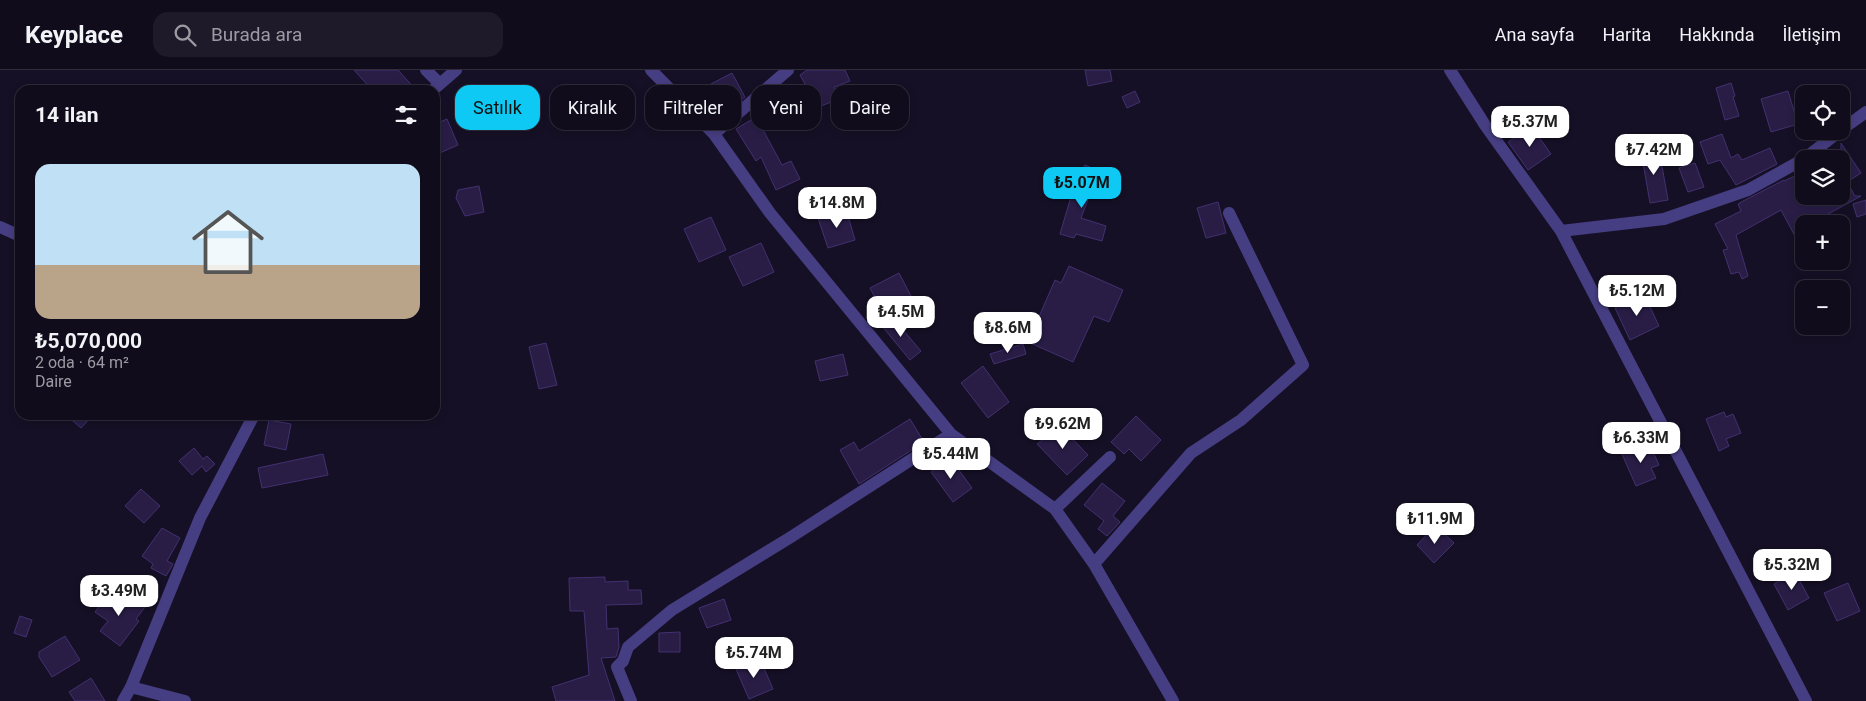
<!DOCTYPE html>
<html lang="tr">
<head>
<meta charset="utf-8">
<style>
	body { margin:0; font-family:Roboto,sans-serif; background:#1e1a29; color:#f1f3f6; height:100vh; display:flex; flex-direction:column; font-size:19px; white-space:nowrap }
	* { box-sizing:border-box; margin:0 }
	p { font-size:16px; color:#9c9ba3 }
	.icon { flex:none; width:28px; height:28px; fill:none; stroke:currentColor; stroke-width:2; stroke-linecap:round; stroke-linejoin:round }
	.map { position:relative; flex:1; overflow:hidden }
	.details { position:absolute; left:15px; top:15px; width:425px; height:335px; display:flex; flex-direction:column; background:#100c1c; border-radius:15px; box-shadow:0 2px 8px #0003,0 0 0 1px #302c3b }
	.details>* { flex:none }
	.guide { position:absolute; left:455px; top:15px; width:475px; height:45px; display:flex; gap:10px }
	.fabs { position:absolute; left:1795px; top:15px; display:grid; gap:10px }
	.fabs a { display:grid; place-items:center; width:55px; height:55px; border-radius:10px; background:#100c1c; box-shadow:0 2px 8px #0003,0 0 0 1px #302c3b; font-size:25px }
	.price { position:absolute; translate:-50% -42px; padding:0 11px; border-radius:10px; background:#fff; color:#222; font-size:16px; line-height:32px; filter:drop-shadow(0 1px 2px #0008) }
	.price::after { content:''; position:absolute; left:50%; top:30px; width:15px; height:11px; margin-left:-8px; background:inherit; clip-path:polygon(0 0,100% 0,50% 100%) }
	.price.selected { background:#0dc9f3; color:#111 }
	ul { padding:0; list-style:none }
	li { display:grid; align-content:center; gap:10px; height:265px; padding:0 20px }
	li span { display:grid; place-items:center; height:155px; border-radius:15px; color:#555 }
	li>.icon { margin-inline-start:auto }
	span .icon { width:90px; height:90px; fill:#fffc; stroke-width:1 }
	li b { font-size:21px }
	h2 { display:flex; justify-content:space-between; align-items:center; height:60px; padding:0 20px; font-size:21px }
	.pill { padding:0 18px; border-radius:15px; background:#100c1c; box-shadow:0 2px 8px #0003,0 0 0 1px #302c3b; font-size:18px; line-height:45px }
	.pill.selected { background:#0dc9f3; color:#111 }
	header { display:flex; align-items:center; gap:30px; box-sizing:border-box; height:70px; padding:0 25px; background:#100c1c; border-bottom:1px solid #302c3b }
	header strong { font-size:24px }
	nav { display:flex; gap:28px; margin-inline-start:auto; font-size:18px }
	.search { width:350px; height:45px; background:#1e1a29; display:flex; align-items:center; gap:12px; box-sizing:border-box; padding:0 18px; border-radius:15px; color:#9c9ba3; font-size:19px }
	.map>svg:first-child { display:block }
</style>
</head>
<body>
<header>
<strong>Keyplace</strong>
<div class="search"><svg class="icon" aria-label="search" viewBox="0 0 24 24"><circle cx="10" cy="10" r="6"/><path d="M15 15l6 6"/></svg>Burada ara</div>
<nav><a>Ana sayfa</a><a>Harita</a><a>Hakkında</a><a>İletişim</a></nav>
</header>
<div class="map">
<svg width="1866" height="631" viewBox="0 0 1866 631">
	<rect width="100%" height="100%" fill="#161026"/>
	<!-- building -->
	<path fill="#291d46" stroke="#423170" d="M 354,0 L 398,0 L 416,20 L 372,20 Z
		M 807,0 L 845,0 L 850,11 L 834,17 L 839,29 L 780,52 L 773,36 L 806,16 L 800,5 Z
		M 1085,0 L 1110,0 L 1112,11 L 1088,16 Z
		M 732,3 L 745,27 L 736,34 L 725,40 L 711,14 Z
		M 1731,13 L 1735,26 L 1733,27 L 1739,46 L 1725,50 L 1716,18 Z
		M 1135,21 L 1140,32 L 1127,38 L 1122,27 Z
		M 1788,21 L 1798,54 L 1771,62 L 1761,29 Z
		M 756,47 L 782,95 L 791,91 L 800,109 L 776,120 L 761,87 L 756,91 L 736,59 Z
		M 447,49 L 458,75 L 435,85 L 435,54 Z
		M 1531,56 L 1551,84 L 1528,100 L 1508,72 Z
		M 1722,64 L 1731,88 L 1738,84 L 1742,90 L 1770,78 L 1777,94 L 1736,115 L 1720,90 L 1708,94 L 1700,72 Z
		M 1841,73 L 1861,103 L 1847,112 L 1855,126 L 1861,126 L 1819,149 L 1821,154 L 1804,154 L 1804,183 L 1781,140 L 1736,165 L 1748,206 L 1742,209 L 1739,202 L 1731,204 L 1723,180 L 1728,179 L 1715,154 L 1741,141 L 1738,134 L 1745,130 L 1784,110 L 1784,111 L 1795,106 L 1804,126 L 1841,126 Z
		M 1659,79 L 1668,130 L 1650,133 L 1641,81 Z
		M 1695,93 L 1704,117 L 1688,122 L 1679,98 Z
		M 1085,95 L 1099,101 L 1081,148 L 1106,156 L 1102,171 L 1076,164 L 1074,168 L 1060,164 L 1070,130 Z
		M 479,116 L 484,142 L 465,146 L 456,128 L 458,120 Z
		M 1866,130 L 1866,144 L 1857,147 L 1853,134 Z
		M 1218,132 L 1226,163 L 1206,168 L 1197,138 Z
		M 846,139 L 855,170 L 828,178 L 818,148 Z
		M 711,147 L 726,180 L 699,192 L 684,159 Z
		M 761,173 L 774,202 L 743,216 L 729,187 Z
		M 1069,196 L 1123,220 L 1109,252 L 1094,246 L 1073,292 L 1028,272 L 1055,210 L 1061,213 Z
		M 899,203 L 912,228 L 883,243 L 870,218 Z
		M 1644,224 L 1659,256 L 1630,270 L 1615,238 Z
		M 892,247 L 921,281 L 910,290 L 881,255 Z
		M 546,273 L 557,315 L 539,319 L 529,277 Z
		M 1023,274 L 1026,284 L 994,294 L 990,284 Z
		M 843,284 L 848,305 L 820,311 L 815,291 Z
		M 983,296 L 1009,332 L 988,348 L 961,313 Z
		M 1724,342 L 1726,347 L 1733,344 L 1741,363 L 1726,369 L 1729,376 L 1719,381 L 1706,349 Z
		M 66,345 L 93,345 L 81,358 Z
		M 1136,346 L 1161,370 L 1141,391 L 1129,379 L 1124,384 L 1111,372 Z
		M 910,349 L 924,372 L 859,414 L 840,380 L 854,372 L 859,381 Z
		M 269,350 L 291,354 L 286,380 L 264,375 Z
		M 1058,357 L 1061,361 L 1063,359 L 1088,385 L 1067,405 L 1037,374 Z
		M 1649,373 L 1659,395 L 1651,398 L 1656,408 L 1636,416 L 1622,384 Z
		M 194,378 L 203,389 L 207,386 L 215,394 L 206,402 L 202,396 L 192,405 L 179,391 Z
		M 323,384 L 328,405 L 262,418 L 258,398 Z
		M 950,388 L 972,418 L 953,432 L 931,402 Z
		M 1102,413 L 1125,431 L 1113,446 L 1120,452 L 1107,466 L 1098,459 L 1104,451 L 1084,435 Z
		M 141,419 L 160,436 L 144,453 L 125,436 Z
		M 162,458 L 180,468 L 167,491 L 173,494 L 166,506 L 151,498 L 153,494 L 142,486 Z
		M 1438,458 L 1454,473 L 1434,493 L 1417,475 L 1429,462 L 1431,464 Z
		M 1795,502 L 1809,528 L 1788,540 L 1774,514 Z
		M 605,507 L 605,512 L 628,511 L 628,520 L 641,520 L 642,534 L 606,535 L 607,559 L 618,558 L 619,577 L 616,587 L 601,588 L 615,631 L 556,631 L 552,617 L 589,605 L 584,541 L 570,541 L 569,508 Z
		M 1848,513 L 1860,541 L 1837,551 L 1824,523 Z
		M 110,522 L 124,532 L 129,525 L 145,537 L 136,549 L 139,551 L 120,576 L 100,561 L 108,551 L 95,542 Z
		M 724,529 L 731,550 L 707,558 L 699,538 Z
		M 20,546 L 32,550 L 26,567 L 14,563 Z
		M 680,562 L 680,582 L 659,582 L 659,563 Z
		M 65,566 L 80,590 L 52,607 L 39,587 L 39,582 Z
		M 760,589 L 773,619 L 749,629 L 736,599 Z
		M 91,608 L 105,631 L 75,631 L 69,622 Z"/>
	<g fill="none" stroke-linecap="round" stroke-linejoin="round">
		<!-- street -->
		<path stroke="#463e82" stroke-width="12" d="M 426,0 L 439,13
			M 651,0 L 714,64 L 770,143 L 951,364 L 1055,439 L 1094,494 L 1173,631
			M 1450,0 L 1485,55 L 1561,161 L 1806,631
			M 433,20 L 456,0
			M 1841,60 L 1866,42
			M 714,64 L 788,0
			M 0,157 L 20,166
			M 1561,161 L 1664,149 L 1748,120 L 1804,89 L 1840,61
			M 1055,439 L 1110,387
			M 1094,494 L 1191,383 L 1241,350 L 1303,295 L 1229,143
			M 131,617 L 185,631
			M 123,631 L 131,617 L 200,448 L 254,345
			M 631,631 L 617,597 L 623,591 L 628,577 L 672,540 L 791,467 L 951,364"/>
	</g>
</svg>
<div class="fabs">
<a><svg class="icon" aria-label="locate" viewBox="0 0 24 24"><circle cx="12" cy="12" r="6"/><path d="M12 2v4M12 18v4M2 12h4M18 12h4"/></svg></a>
<a><svg class="icon" aria-label="layers" viewBox="0 0 24 24"><path d="M12 4l9 5-9 5-9-5zM3 14l9 5 9-5"/></svg></a>
<a>+</a>
<a>−</a>
</div>
<b class="price" style="left:1530px;top:78px">₺5.37M</b>
<b class="price" style="left:1654px;top:106px">₺7.42M</b>
<b class="price selected" style="left:1082px;top:139px">₺5.07M</b>
<b class="price" style="left:837px;top:159px">₺14.8M</b>
<b class="price" style="left:1637px;top:247px">₺5.12M</b>
<b class="price" style="left:901px;top:268px">₺4.5M</b>
<b class="price" style="left:1008px;top:284px">₺8.6M</b>
<b class="price" style="left:1063px;top:380px">₺9.62M</b>
<b class="price" style="left:1641px;top:394px">₺6.33M</b>
<b class="price" style="left:951px;top:410px">₺5.44M</b>
<b class="price" style="left:1435px;top:475px">₺11.9M</b>
<b class="price" style="left:1792px;top:521px">₺5.32M</b>
<b class="price" style="left:119px;top:547px">₺3.49M</b>
<b class="price" style="left:754px;top:609px">₺5.74M</b>
<div class="guide">
<a class="pill selected">Satılık</a>
<a class="pill">Kiralık</a>
<a class="pill">Filtreler</a>
<a class="pill">Yeni</a>
<a class="pill">Daire</a>
</div>
<section class="details">
<h2>14 ilan<svg class="icon" aria-label="filters" viewBox="0 0 24 24"><path d="M4 7h16M4 17h16"/><circle cx="9" cy="7" r="2"/><circle cx="15" cy="17" r="2"/></svg></h2>
<ul>
<li><span style="background:linear-gradient(#bfe0f5 65%,#b9a48a 0)"><svg class="icon" aria-label="home" viewBox="0 0 24 24"><path d="M3 11l9-7 9 7M6 9v11h12V9"/></svg></span><div><b>₺5,070,000</b><p>2 oda · 64 m²</p><p>Daire</p></div></li>
</ul>
</section>
</div>
</body>
</html>
